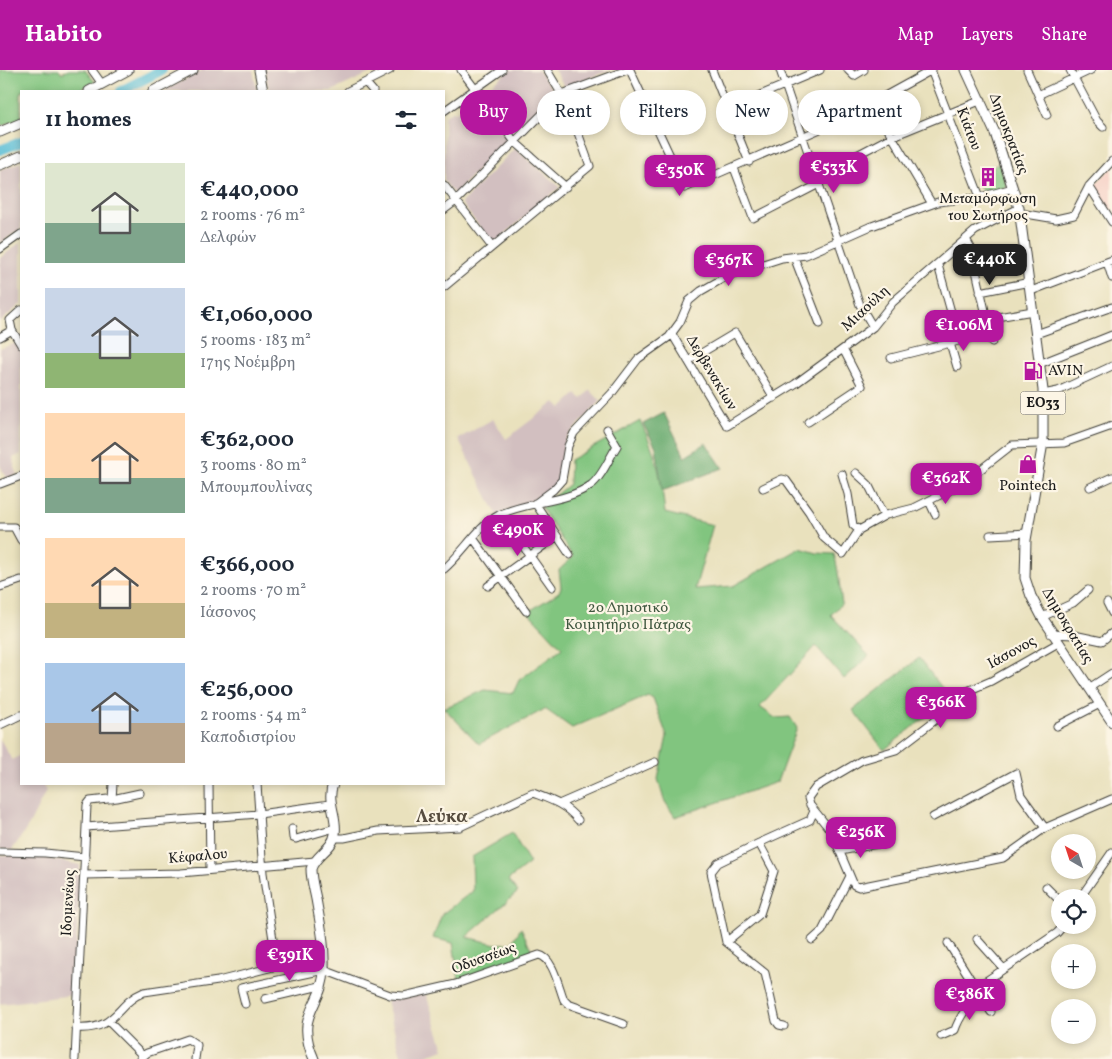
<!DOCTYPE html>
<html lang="en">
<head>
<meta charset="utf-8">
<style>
	body { margin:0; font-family:Vollkorn,serif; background:#f6f6f7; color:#1f2937; height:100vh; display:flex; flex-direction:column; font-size:19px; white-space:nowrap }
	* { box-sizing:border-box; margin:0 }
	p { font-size:16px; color:#747a83 }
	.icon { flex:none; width:28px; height:28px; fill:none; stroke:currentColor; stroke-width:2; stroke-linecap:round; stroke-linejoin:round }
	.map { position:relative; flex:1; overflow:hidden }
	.sheet { position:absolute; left:20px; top:20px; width:425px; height:695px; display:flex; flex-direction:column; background:#fff; border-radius:0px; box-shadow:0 2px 8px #0003 }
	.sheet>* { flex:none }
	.guide { position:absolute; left:460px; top:20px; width:475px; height:45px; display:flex; gap:10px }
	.needle { width:32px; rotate:321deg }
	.fabs { position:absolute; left:1051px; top:764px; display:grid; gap:10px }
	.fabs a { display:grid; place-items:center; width:45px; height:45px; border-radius:50%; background:#fff; box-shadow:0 2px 8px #0003; font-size:25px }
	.price { position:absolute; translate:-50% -42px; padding:0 11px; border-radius:10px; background:#b5179e; color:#fff; font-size:16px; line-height:32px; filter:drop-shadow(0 1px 2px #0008) }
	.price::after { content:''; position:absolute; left:50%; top:30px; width:15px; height:11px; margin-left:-8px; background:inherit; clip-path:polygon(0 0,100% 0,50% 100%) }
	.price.on { background:#222; color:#fff }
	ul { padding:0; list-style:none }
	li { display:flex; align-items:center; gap:15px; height:125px; padding:0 25px }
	li span { display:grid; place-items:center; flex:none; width:140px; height:100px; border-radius:0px; color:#555 }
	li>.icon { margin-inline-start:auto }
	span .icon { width:60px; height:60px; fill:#fffc; stroke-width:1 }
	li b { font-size:21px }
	h2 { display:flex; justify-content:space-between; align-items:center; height:60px; padding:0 25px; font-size:21px }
	.chip { padding:0 18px; border-radius:22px; background:#fff; box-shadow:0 2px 8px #0003; font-size:18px; line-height:45px }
	.chip.on { background:#b5179e; color:#fff }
	header { display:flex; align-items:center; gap:30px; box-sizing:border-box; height:70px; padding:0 25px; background:#b5179e; color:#fff }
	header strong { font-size:24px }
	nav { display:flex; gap:28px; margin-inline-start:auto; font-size:18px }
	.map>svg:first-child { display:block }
</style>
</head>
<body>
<header>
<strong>Habito</strong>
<nav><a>Map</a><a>Layers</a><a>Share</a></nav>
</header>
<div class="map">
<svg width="1112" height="989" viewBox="0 0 1112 989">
	<rect width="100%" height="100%" fill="#fcf5e5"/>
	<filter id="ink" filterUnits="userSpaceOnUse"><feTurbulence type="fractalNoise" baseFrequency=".02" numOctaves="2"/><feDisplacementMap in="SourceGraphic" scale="10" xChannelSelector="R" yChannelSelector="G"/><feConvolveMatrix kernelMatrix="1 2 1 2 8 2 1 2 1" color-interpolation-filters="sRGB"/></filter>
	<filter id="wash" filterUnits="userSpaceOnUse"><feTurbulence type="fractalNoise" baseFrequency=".0096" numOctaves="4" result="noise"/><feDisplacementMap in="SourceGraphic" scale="20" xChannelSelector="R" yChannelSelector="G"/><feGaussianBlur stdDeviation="1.12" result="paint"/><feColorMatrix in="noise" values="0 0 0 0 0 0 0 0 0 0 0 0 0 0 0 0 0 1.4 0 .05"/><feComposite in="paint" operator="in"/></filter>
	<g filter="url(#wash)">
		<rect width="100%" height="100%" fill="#e9e1bd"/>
		<!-- built -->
		<path fill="#f7d1c7" d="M 1112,97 L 1112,144 L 1094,116 Z"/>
		<!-- industrial -->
		<path fill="#d2bfc0" d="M 203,0 L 253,0 L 257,21 L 163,21 Z
			M 265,0 L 377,0 L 332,21 L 269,21 Z
			M 510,0 L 538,0 L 554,21 L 512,64 L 481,23 Z
			M 554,0 L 611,0 L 565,17 Z
			M 475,26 L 508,69 L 454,124 L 444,111 L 444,47 L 452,41 L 457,42 Z
			M 515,78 L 560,117 L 493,174 L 461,133 Z
			M 21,92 L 21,159 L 0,173 L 0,100 Z
			M 21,172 L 21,234 L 0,252 L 0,188 Z
			M 17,273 L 21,280 L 21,384 L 13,388 L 17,405 L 6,408 L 0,395 L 0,279 Z
			M 590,320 L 601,331 L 566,368 L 558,410 L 552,418 L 536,430 L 497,445 L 458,369 L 493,349 L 506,369 L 555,332 L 561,338 L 576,324 L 582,329 Z
			M 0,669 L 12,690 L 21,685 L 21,714 L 42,714 L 46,721 L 29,755 L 12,780 L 0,779 Z
			M 0,785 L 37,786 L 80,795 L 74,925 L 0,934 Z
			M 426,924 L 444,979 L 415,989 L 402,989 L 386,930 Z"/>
		<!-- green -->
		<path fill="#81c57f" stroke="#4e704e" d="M 0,0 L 59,0 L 61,3 L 69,0 L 85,0 L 95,12 L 76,21 L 21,21 L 21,48 L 3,56 L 0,53 Z
			M 999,93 L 1007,117 L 984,124 L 975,109 Z
			M 640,351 C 657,384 661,407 665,443 L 713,455 L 695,519 L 733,516 L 800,478 L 817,483 L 834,484 C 839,500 839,517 842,533 L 831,545 L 869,586 L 844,609 L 816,576 L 760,637 L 775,648 L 790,647 L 797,658 L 777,712 L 675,747 L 664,730 L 658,709 L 667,666 L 653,628 L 648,625 L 572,658 L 545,639 L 479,674 L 444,638 L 485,620 L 513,623 L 519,610 L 562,578 L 528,542 L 559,522 L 561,517 L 559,500 L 573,487 L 541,437 L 569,414 L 570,390 Z
			M 919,588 L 950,628 L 884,680 L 853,640 Z
			M 512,763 L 530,793 L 508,810 L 518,822 L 466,867 L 496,874 L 512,873 L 521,858 L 532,881 L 494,899 L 459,910 L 453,873 L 433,868 L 442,844 L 473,821 L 472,787 Z"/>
		<!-- forest -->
		<path fill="#68aa6e" stroke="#426345" d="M 664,343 L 685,386 L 706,373 L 723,398 L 662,421 L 656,377 L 643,354 Z"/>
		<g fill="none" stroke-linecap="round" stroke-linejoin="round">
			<!-- river -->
			<path stroke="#59bed7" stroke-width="10" d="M 121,21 L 162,0
				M 0,80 L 21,72"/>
		</g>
	</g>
	<g filter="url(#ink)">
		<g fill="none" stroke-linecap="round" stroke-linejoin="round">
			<!-- minor casing -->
			<g stroke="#3b3a34" stroke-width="9">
				<path id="minor" d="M 92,0 L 102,14
					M 461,0 L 514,71 L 566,117
					M 630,0 L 685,118 L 843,49 L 932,0
					M 712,0 L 749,92
					M 780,0 L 860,235 L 873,257
					M 848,0 L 854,6 L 864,0
					M 931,0 L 980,127
					M 1027,0 L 1047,45
					M 1070,0 L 1097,51 L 1103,57
					M 366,13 L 373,21
					M 348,21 L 390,0
					M 1038,25 L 1091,0
					M 873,34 L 932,134
					M 727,39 L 820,0
					M 444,41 L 502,0
					M 734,98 L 753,148 L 819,114
					M 817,106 L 891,67 L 982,30
					M 444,115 L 492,177
					M 1089,116 L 1112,152
					M 444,140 L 456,131 L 562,24 L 627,0
					M 1020,143 L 1056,149 L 1074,145 L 1089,116 L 1112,91
					M 966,169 L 971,178 L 992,272
					M 0,179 L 21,164
					M 794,187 L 820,254
					M 1107,192 L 1112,208
					M 938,195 L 959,271
					M 444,217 L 590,96 L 568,35 L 547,0
					M 1031,221 L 1112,190
					M 980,222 L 1030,212
					M 986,249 L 1033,241
					M 12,260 L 10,250 L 21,240
					M 672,264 L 727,356 L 795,314 L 873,257 L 893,232 L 975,161 L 1019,138
					M 1036,264 L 1112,237
					M 0,267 L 12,260 L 21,275
					M 950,273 L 957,297
					M 891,288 L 990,263
					M 688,291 L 735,263 L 774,328
					M 1039,294 L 1112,265
					M 1043,324 L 1058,321 L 1112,296
					M 808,352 L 862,316 L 843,279
					M 856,403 L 868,414 L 884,446
					M 842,404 L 848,424 L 853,455 L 859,460
					M 0,414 L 21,406
					M 1090,417 L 1112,407
					M 763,418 L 782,409 L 786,410 L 809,442 L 824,468 L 843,484 L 859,460 L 886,445 L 914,438 L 962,414 L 1012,375 L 1064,373 L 1112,356
					M 929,431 L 935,444
					M 537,432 L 553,420 L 562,410 L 568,376 L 574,363 L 612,323 L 638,289 L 669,267 L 680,252 L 689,231 L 701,221 L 729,205 L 782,188 L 806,185 L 869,157 L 938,132 L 980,127 L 1013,118
					M 535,433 L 570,485
					M 501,445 L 552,517
					M 0,457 L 14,457 L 21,470
					M 990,465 L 1027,463
					M 473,468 L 526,541
					M 444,499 C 463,483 477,457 499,445 C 527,431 566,433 591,415 C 602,407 609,388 617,376 L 607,359
					M 488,516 L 557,466
					M 0,517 L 21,510
					M 1107,533 L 1112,543
					M 1042,547 L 1073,533 L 1088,520
					M 1051,564 L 1074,565 L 1102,571 L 1112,563
					M 1058,573 L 991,611 L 956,626 L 934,651 L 896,680 L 862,690 L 816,717 L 808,728 L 810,735 L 831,761 L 854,815 L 859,817 L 1003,788 L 1045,758 L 1112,729
					M 1089,618 L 1112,603
					M 0,655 L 21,645
					M 1057,656 L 1100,634
					M 209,714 L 210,800
					M 257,714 L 263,803 L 277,896
					M 112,729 L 113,714
					M 561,733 L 655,692
					M 933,747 L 1016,703 L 1021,725 L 1045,758
					M 86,757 L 259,744 L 330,734
					M 292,759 L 293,768 L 296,769 L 335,758
					M 334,768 L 344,768 L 378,761 L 460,757 L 533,723 C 551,730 565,734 578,750
					M 840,781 L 878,774
					M 0,782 L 45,783 L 85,787
					M 84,805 L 181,803 L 315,791
					M 1046,817 L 1060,831
					M 1080,828 L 1112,782
					M 977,869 L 1003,898
					M 812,870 L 822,861 L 850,806
					M 726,872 L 711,802 L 718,793 L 759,773
					M 948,873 L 991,942
					M 265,929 L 320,916
					M 944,933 L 986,911 L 1057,863 L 1064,855
					M 245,934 L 241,918 L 324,900 L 390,925 L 404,926 L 456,914 L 539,885 C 553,887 559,918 564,930 L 568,934 L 624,954
					M 109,952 L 143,986
					M 784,956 L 779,955 L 776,951 L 765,903 L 726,872 L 760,844 L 774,801 L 759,773 L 810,750 L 814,741
					M 76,958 C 117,961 115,934 144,922 L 218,911 L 324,884
					M 941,966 L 955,960 C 960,943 973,934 977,916
					M 75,989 L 87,735 L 90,731 L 117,728 L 140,723
					M 140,989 L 147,983 L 188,969 L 197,975 L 195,989"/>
			</g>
			<!-- major casing -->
			<g stroke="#3b3a34" stroke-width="11">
				<path id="major" d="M 259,0 L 263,21
					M 966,0 L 995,63 L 1019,138 L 1043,320 L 1043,373 L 1026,470 L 1025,508 L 1031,526 L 1042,547 L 1112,652
					M 89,21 L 128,0
					M 153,21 L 193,0
					M 0,62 L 21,53
					M 0,95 L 21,86
					M 314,989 C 293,942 324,937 324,898 C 325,875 320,852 316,829 C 314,819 311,809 311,799 C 315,785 333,779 335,764 C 338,746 326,732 333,714"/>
			</g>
			<!-- minor -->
			<use href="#minor" stroke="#fff" stroke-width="7"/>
			<!-- major -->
			<use href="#major" stroke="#fff" stroke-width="9"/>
		</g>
	</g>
	<!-- icons -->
	<defs>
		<g id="building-bare" transform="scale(1.5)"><path d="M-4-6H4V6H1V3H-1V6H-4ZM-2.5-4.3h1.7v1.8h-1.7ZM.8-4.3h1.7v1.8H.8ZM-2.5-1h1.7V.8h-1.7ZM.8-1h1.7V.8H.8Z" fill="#b5179e" stroke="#fcf5e5" stroke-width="2.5" paint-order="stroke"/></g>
		<g id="fuel-bare" transform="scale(1.5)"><path d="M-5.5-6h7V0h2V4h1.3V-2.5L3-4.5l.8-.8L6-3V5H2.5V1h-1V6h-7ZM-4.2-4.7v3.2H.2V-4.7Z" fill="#b5179e" stroke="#fcf5e5" stroke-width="2.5" paint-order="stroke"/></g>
		<g id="shop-bare" transform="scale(1.5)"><path d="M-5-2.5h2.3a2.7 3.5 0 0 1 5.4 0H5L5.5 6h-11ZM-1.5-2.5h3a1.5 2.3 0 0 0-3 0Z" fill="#b5179e" stroke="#fcf5e5" stroke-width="2.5" paint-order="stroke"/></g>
	</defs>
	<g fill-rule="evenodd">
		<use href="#building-bare" x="988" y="107"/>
		<use href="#fuel-bare" x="1033" y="301"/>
		<use href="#shop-bare" x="1028" y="394"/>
	</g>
	<g text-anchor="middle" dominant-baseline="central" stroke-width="4.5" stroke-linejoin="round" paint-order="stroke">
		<!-- shield labels -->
		<rect fill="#fcf5e5" stroke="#5f5d58" stroke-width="1" x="1020.5" y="321.5" width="45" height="23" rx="4"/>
		<g font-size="14" font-weight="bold" fill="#1c1c1c">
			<text x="1043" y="333">ΕΟ33</text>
		</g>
		<!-- street labels -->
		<g font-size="15" fill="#1c1c1c" stroke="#fcf5e5">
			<text transform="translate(968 59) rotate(69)">Κιάτου</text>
			<text transform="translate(1008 64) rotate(69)">Δημοκρατίας</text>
			<text transform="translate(866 239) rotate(-43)">Μιαούλη</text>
			<text transform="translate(711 303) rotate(59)">Δερβενακίων</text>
			<text transform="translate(1067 556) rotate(59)">Δημοκρατίας</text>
			<text transform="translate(1012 583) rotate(-29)">Ιάσονος</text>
			<text transform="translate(198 787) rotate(-5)">Κέφαλου</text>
			<text transform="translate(69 833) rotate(-87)">Ιδομενέως</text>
			<text transform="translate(484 889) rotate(-20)">Οδυσσέως</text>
		</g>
		<!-- poi labels -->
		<g font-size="15" fill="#1c1c1c" stroke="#fcf5e5">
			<text x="988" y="129">Μεταμόρφωση<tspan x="988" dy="17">του Σωτήρος</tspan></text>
			<text x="1048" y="301" text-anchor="start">AVIN</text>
			<text x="1028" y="416">Pointech</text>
		</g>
		<!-- park labels -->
		<g font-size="15" fill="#3f573f" stroke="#fcf5e5">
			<text x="628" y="538">2o Δημοτικό<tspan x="628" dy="17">Κοιμητήριο Πάτρας</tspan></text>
		</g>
		<!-- quarter labels -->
		<g font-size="18" font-weight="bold" fill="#564c3f" stroke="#fcf5e5">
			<text x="442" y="747">Λεύκα</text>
		</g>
	</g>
</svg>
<div class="fabs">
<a><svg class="needle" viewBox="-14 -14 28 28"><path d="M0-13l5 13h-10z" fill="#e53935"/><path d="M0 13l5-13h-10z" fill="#747a83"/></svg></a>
<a><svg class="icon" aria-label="locate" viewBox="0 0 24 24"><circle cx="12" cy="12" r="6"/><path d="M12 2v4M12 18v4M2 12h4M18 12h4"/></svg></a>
<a>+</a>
<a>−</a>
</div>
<b class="price" style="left:834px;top:124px">€533K</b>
<b class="price" style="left:680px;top:127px">€350K</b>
<b class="price on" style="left:990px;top:216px">€440K</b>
<b class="price" style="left:729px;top:217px">€367K</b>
<b class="price" style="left:964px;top:282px">€1.06M</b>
<b class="price" style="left:946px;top:435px">€362K</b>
<b class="price" style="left:518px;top:487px">€490K</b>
<b class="price" style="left:941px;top:659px">€366K</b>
<b class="price" style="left:861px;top:789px">€256K</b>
<b class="price" style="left:290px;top:912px">€391K</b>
<b class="price" style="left:970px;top:951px">€386K</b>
<div class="guide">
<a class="chip on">Buy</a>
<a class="chip">Rent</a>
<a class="chip">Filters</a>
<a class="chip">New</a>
<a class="chip">Apartment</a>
</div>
<section class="sheet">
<h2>11 homes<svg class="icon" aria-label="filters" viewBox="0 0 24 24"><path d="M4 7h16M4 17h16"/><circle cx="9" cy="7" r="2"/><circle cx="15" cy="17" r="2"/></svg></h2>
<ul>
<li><span style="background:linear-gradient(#dfe7d0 60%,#7fa58c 0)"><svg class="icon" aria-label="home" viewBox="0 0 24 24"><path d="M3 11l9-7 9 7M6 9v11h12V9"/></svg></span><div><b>€440,000</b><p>2 rooms · 76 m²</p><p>Δελφών</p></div></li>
<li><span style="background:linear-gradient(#c9d6e8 65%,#8fb573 0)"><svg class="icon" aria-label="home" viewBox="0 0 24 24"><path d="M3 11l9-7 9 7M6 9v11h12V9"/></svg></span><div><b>€1,060,000</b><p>5 rooms · 183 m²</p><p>17ης Νοέμβρη</p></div></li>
<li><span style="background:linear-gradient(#ffd9b3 65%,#7fa58c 0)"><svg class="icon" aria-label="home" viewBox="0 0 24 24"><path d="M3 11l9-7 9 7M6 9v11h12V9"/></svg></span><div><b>€362,000</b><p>3 rooms · 80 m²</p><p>Μπουμπουλίνας</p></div></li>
<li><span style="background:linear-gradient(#ffd9b3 65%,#c2b280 0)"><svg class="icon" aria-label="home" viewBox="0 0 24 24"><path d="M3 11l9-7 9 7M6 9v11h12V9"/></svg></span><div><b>€366,000</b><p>2 rooms · 70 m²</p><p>Ιάσονος</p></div></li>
<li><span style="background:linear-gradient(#a9c7e8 60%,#b9a48a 0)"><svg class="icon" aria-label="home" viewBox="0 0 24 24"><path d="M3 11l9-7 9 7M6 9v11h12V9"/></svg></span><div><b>€256,000</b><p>2 rooms · 54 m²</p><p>Καποδιστρίου</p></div></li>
</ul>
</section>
</div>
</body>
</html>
